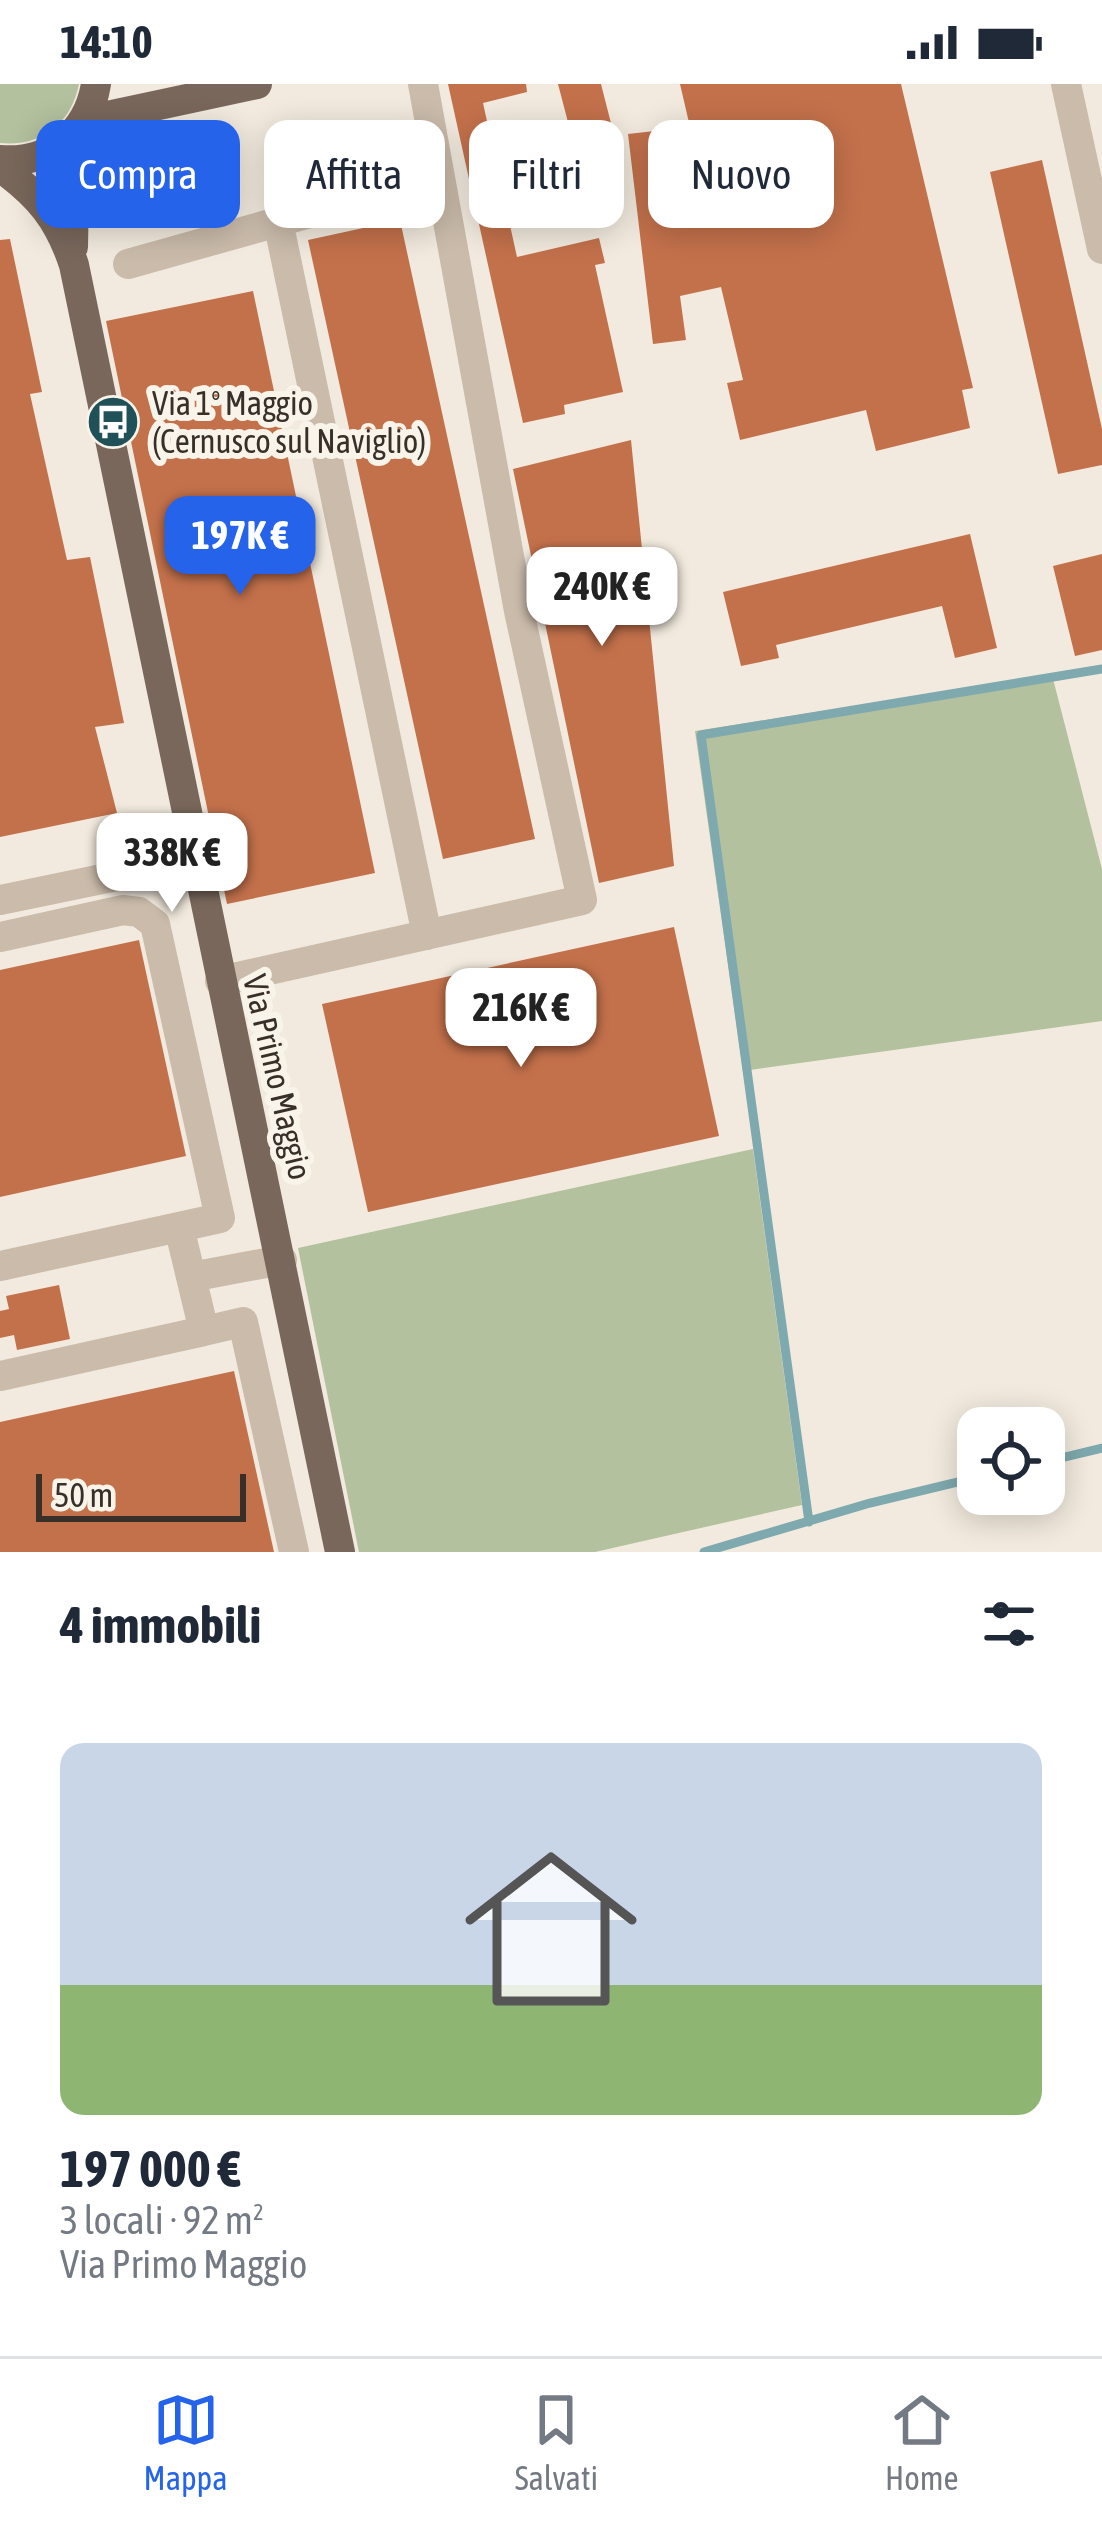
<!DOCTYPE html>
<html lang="it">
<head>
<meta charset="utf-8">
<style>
	body { margin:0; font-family:"Asap Condensed",sans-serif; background:#f2f2f3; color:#1f2937; height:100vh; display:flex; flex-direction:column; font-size:45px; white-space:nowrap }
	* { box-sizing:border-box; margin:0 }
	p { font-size:39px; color:#747a83 }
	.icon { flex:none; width:66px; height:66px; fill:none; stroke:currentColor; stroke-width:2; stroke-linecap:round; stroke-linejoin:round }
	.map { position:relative; height:1468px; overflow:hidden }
	.panel { display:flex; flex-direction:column; background:#fff; flex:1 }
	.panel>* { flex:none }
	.hud { position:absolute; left:36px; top:36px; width:1032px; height:108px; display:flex; gap:24px }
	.controls { position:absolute; left:957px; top:1323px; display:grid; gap:24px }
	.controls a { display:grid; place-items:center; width:108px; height:108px; border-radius:24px; background:#fff; box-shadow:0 6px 30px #0003; font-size:60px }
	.scale { position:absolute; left:36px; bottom:30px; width:210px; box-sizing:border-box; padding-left:12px; border:6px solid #382f29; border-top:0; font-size:33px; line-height:42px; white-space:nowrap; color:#382f29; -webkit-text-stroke:9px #f9f4ea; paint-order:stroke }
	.price { position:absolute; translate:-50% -102px; padding:0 27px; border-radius:24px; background:#fff; color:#222; font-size:39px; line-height:78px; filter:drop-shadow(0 3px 6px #0008) }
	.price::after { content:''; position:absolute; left:50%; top:72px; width:36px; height:27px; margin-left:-18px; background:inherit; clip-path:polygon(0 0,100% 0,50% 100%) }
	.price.active { background:#2563eb; color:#fff }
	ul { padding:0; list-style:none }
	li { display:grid; align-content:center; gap:24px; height:636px; padding:0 60px }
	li+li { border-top:3px solid #e0e1e3 }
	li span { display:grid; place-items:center; height:372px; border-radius:24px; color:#555 }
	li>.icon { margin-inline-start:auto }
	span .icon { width:216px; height:216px; fill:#fffc; stroke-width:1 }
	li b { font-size:51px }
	h2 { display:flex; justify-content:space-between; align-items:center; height:144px; padding:0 60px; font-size:51px }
	.pill { padding:0 42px; border-radius:24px; background:#fff; box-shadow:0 6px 30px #0003; font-size:42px; line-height:108px }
	.pill.active { background:#2563eb; color:#fff }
	.status { display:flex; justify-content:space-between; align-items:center; height:84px; padding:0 60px; background:#fff; direction:ltr }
	.status svg { height:33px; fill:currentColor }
	.menu { display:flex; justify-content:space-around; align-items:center; height:168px; border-top:3px solid #e0e1e3; background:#fff; font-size:33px; color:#747a83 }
	.menu a { display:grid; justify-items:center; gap:6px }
	.menu .active { color:#2563eb }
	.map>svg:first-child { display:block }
</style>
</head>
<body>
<div class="status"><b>14:10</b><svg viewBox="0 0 49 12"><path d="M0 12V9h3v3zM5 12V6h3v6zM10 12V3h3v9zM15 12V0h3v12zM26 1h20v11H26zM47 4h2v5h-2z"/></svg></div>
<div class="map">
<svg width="1102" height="1468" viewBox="0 0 1102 1468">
	<rect width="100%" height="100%" fill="#f2eade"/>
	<!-- green -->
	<path fill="#b3c19e" d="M 0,0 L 79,0 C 71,40 41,63 0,59 Z
		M 1052,591 L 1102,785 L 1102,937 L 743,987 L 695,647 Z
		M 753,1065 L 802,1421 L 595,1468 L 359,1468 L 298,1164 Z"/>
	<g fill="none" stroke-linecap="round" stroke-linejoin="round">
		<!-- stream -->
		<path stroke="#7ea9ae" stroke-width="9" d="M 1044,1378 L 1102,1364
			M 809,1438 L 701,651 L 1102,585
			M 704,1468 L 870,1419 L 978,1393"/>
	</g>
	<!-- building -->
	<path fill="#c3714b" d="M 448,0 L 526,0 L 527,8 L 483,19 L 517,173 L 599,154 L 605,179 L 595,181 L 623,308 L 564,321 L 565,330 L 523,339 Z
		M 558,0 L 601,0 L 615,55 L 575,65 Z
		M 680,0 L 901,0 L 973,304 L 962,306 L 970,344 L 876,367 L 866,326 L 740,356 L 727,299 L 743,296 L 721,203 L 680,212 L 686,256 L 653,260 L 628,50 L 690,43 Z
		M 1042,76 L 1102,345 L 1102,381 L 1058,390 L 990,88 Z
		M 400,136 L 535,755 L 443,775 L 308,156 Z
		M 10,155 L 42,308 L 30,310 L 67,476 L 90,473 L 124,639 L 95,643 L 117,729 L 0,753 L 0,156 Z
		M 253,207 L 375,789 L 227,820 L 106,237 Z
		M 631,356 L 674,782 L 599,799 L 513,385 Z
		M 970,450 L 997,564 L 955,574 L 942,522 L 776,561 L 779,574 L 741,582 L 723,508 Z
		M 1102,470 L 1102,566 L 1075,572 L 1053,482 Z
		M 674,843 L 719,1052 L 368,1128 L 322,920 Z
		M 139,856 L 186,1072 L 0,1113 L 0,886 Z
		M 59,1201 L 70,1255 L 17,1266 L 14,1251 L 0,1254 L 0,1227 L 9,1225 L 6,1212 Z
		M 234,1287 L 274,1468 L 0,1468 L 0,1338 Z"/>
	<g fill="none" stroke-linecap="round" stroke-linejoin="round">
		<!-- minor -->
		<path stroke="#cabbaa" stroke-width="30" d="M 1066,0 L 1102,165
			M 278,137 L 427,851
			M 128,180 L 438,93
			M 0,816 L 194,776
			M 0,853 L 123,826 L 139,828 L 155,840 L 220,1134 L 179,1143
			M 220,897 L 582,816 L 519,527 L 423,0
			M 0,1182 L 179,1143 L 204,1247 L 0,1292
			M 191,1193 L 282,1176
			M 204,1247 L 243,1238 L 294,1468"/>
		<!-- major -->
		<path stroke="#79675b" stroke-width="30" d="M 84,37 L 257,0
			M 0,76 C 50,80 88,49 96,0
			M 0,83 C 39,111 59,135 74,181 L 340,1468
			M 73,163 L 75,50"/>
	</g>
	<!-- icons -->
	<defs>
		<g id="bus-disc" transform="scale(2.7)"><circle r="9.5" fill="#205058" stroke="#f9f4ea"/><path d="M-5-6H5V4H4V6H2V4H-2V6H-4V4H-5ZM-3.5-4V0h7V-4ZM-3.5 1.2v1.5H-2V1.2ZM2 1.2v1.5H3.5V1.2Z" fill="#fff"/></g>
	</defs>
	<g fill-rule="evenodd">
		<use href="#bus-disc" x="113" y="338"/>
	</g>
	<g text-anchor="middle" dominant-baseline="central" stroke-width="12" stroke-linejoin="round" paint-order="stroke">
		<!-- poi labels -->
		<g font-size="33" fill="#382f29" stroke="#f9f4ea" text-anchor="start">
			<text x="152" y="319">Via 1° Maggio<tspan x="152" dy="38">(Cernusco sul Naviglio)</tspan></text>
		</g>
		<!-- street labels -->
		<g font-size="33" fill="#382f29" stroke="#f9f4ea">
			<text transform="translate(278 993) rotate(77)">Via Primo Maggio</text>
		</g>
	</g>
</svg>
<div class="controls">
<a><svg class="icon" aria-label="locate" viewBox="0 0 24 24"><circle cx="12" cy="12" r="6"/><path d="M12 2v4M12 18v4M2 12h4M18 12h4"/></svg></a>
</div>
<div class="scale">50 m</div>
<b class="price active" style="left:240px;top:514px">197K €</b>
<b class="price" style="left:602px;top:565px">240K €</b>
<b class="price" style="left:172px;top:831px">338K €</b>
<b class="price" style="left:521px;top:986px">216K €</b>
<div class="hud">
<a class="pill active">Compra</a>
<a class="pill">Affitta</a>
<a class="pill">Filtri</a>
<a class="pill">Nuovo</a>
</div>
</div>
<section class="panel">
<h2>4 immobili<svg class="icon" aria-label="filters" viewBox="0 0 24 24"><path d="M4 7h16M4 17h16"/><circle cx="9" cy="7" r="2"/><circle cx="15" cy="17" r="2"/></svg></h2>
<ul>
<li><span style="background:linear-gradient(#c9d6e8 65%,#8fb573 0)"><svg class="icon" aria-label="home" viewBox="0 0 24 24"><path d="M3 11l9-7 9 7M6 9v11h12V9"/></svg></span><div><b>197 000 €</b><p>3 locali · 92 m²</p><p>Via Primo Maggio</p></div></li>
</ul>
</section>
<nav class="menu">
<a class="active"><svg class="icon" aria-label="map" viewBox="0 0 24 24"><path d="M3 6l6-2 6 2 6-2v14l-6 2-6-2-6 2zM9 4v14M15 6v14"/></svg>Mappa</a>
<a><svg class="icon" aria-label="saved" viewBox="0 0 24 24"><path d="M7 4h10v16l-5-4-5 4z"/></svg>Salvati</a>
<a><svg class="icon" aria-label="home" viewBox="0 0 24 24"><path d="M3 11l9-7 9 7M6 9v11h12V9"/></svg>Home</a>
</nav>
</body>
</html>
